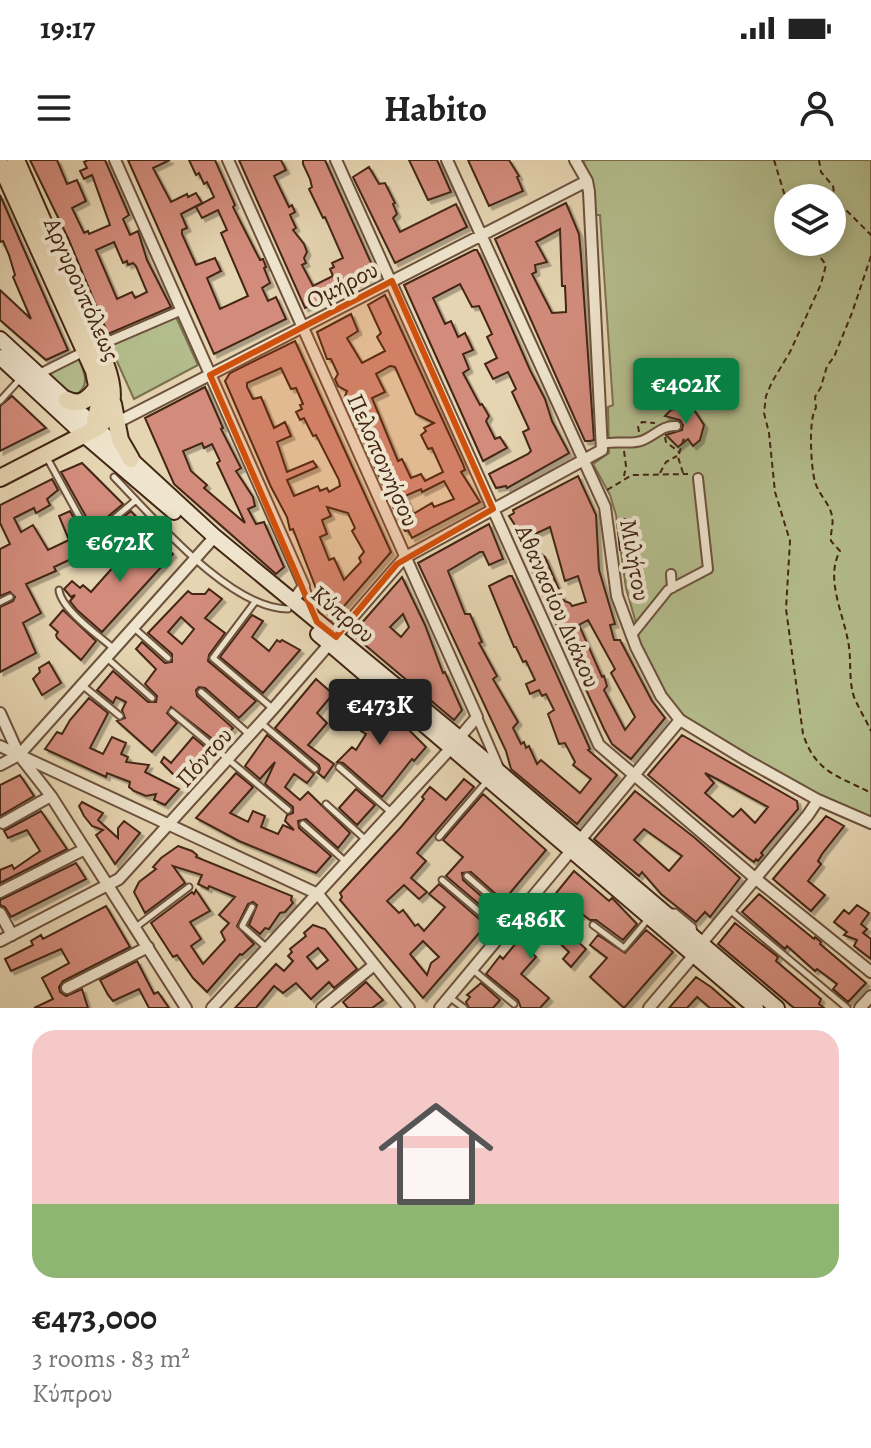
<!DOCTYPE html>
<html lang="en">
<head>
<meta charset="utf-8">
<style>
	body { margin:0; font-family:Alegreya,serif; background:#f6f6f6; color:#222; height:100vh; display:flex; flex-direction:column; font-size:30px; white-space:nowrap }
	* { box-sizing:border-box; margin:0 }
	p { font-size:26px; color:#767676 }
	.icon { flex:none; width:44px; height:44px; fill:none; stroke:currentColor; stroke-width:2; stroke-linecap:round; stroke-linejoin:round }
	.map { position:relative; height:848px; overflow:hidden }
	.details { display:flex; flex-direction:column; background:#fff; flex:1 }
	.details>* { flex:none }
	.fabs { position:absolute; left:774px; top:24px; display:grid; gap:16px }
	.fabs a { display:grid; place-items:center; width:72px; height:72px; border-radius:50%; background:#fff; box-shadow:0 4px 12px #0003; font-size:40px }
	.price { position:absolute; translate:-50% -68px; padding:0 18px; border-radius:8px; background:#0b8043; color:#fff; font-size:26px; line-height:52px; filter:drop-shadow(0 2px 4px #0008) }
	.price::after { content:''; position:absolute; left:50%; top:48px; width:24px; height:18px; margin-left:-12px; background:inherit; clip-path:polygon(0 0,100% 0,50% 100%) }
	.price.current { background:#222; color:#fff }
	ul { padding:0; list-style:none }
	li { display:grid; align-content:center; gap:16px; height:424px; padding:0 32px }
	li span { display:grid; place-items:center; height:248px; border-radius:24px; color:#555 }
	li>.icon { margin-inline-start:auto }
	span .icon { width:144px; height:144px; fill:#fffc; stroke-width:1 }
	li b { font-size:34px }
	.status { display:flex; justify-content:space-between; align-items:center; height:56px; padding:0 40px; background:#fff; direction:ltr }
	.status svg { height:22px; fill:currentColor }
	header { display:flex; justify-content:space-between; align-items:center; height:104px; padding:0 32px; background:#fff; font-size:36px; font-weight:600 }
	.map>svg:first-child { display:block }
</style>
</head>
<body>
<div class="status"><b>19:17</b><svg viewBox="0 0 49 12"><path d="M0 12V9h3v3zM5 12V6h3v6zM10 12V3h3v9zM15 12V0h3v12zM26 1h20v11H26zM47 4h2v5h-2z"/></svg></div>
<header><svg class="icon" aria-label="menu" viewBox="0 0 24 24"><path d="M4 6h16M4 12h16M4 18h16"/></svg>Habito<svg class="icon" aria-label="person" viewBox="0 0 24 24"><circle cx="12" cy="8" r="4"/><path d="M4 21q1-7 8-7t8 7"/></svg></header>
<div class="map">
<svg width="871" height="848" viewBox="0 0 871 848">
	<defs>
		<filter id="shadow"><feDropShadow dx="3.5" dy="3.5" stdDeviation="0" flood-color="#0004"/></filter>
	</defs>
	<rect width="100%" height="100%" fill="#e6d5b2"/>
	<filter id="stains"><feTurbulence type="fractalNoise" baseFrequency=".0025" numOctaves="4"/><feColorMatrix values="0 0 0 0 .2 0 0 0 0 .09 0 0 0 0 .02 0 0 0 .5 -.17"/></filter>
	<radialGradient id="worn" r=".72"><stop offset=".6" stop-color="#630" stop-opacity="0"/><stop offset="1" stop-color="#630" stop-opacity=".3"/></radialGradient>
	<!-- green -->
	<path fill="#b4bd8d" stroke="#7c7150" stroke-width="2" fill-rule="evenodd" d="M 583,0 L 871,0 L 871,657 L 821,637 L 686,558 C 660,532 646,498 631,465 L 636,463 L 626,428 L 616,355 L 610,335 L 593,304 L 609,293 L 608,247 L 613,245 L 600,55 L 594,55 L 592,22 ZM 788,38 L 832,38 L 832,82 L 788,82 Z
		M 176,157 L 198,205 L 134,239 L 110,186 Z
		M 78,196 C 84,211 92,228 74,235 L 47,214 Z"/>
	<!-- building -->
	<path fill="#d38c7b" stroke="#432514" stroke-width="2" fill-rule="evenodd" filter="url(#shadow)" d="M 30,0 L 57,0 L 67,24 L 77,20 L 86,41 L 72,48 L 84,73 L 88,71 L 89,74 L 110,65 L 92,15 L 84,19 L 80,11 L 87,8 L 84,2 L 88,0 L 105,0 L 129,55 L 123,59 L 130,75 L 138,71 L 147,100 L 171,147 L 108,174 L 68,78 ZM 114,82 L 123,103 L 127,101 L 128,105 L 133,103 L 136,106 L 147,132 L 135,138 L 132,132 L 117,139 L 96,90 Z
		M 128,0 L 170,0 L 153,8 L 171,42 L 187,34 L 188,37 L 196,33 L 202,43 L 181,54 L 187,68 L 182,70 L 182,74 L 196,105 L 215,98 L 221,111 L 207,118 L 220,149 L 248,136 L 221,73 L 227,70 L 218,50 L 202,58 L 196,47 L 214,37 L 207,22 L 204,24 L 199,13 L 196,15 L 189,0 L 215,0 L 235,45 L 233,47 L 241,63 L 260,100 L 263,99 L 266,107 L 264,108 L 270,123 L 262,128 L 268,141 L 276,137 L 286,159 L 214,194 Z
		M 239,0 L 281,0 L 286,10 L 274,16 L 289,47 L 292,45 L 295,52 L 290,55 L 296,68 L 293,70 L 304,84 L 307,92 L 304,98 L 306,103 L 302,105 L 313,126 L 333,116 L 330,109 L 334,107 L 332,103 L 343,98 L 325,57 L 323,58 L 309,29 L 312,27 L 310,19 L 303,4 L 303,0 L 325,0 L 376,114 L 305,148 Z
		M 409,0 L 437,0 L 451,32 L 428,40 Z
		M 468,0 L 509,0 L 519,16 L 517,17 L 523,31 L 489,46 Z
		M 369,7 L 379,24 L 385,23 L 395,43 L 393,44 L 397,54 L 393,58 L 400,72 L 456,44 L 467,67 L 395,103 L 353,17 Z
		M 0,35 L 68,190 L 46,200 L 0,160 L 0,130 L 31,159 L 13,117 L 15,115 L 9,95 L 3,81 L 0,82 Z
		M 566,43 L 579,74 L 581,96 L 594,280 L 590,281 L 585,281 L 575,259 L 495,79 ZM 560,69 L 562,126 L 565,126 L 566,148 L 566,152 L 552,153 L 532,114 L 536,112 L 535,105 L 547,102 L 536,82 Z
		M 474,90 L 477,90 L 482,100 L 530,210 L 545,239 L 552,261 L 569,293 L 507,328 L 506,326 L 496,328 L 489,314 L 528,294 L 531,291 L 523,272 L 529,269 L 512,232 L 516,229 L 508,212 L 493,219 L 485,204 L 497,198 L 487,177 L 492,174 L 479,146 L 472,147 L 460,124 L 433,138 L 445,164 L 451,161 L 458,177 L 465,173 L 473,190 L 463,194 L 469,209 L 463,213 L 480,245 L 482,244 L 489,256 L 486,261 L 495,279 L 500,277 L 507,288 L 483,301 L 404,125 Z
		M 385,135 L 463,304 L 465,310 L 461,312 L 480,342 L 412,378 L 408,370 L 405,371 L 390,341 L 350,251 L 354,249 L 344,239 L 347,231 L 338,226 L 335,219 L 338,214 L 331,199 L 327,199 L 317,172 L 351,154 L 358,171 L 347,178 L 362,203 L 385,191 L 377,177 L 381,173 L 368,145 ZM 390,206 L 395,207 L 416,254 L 434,263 L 424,268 L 426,271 L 421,275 L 428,289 L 432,288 L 443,312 L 425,321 L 421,314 L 411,318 L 402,299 L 398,301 L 372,238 L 385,232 L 376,214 ZM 444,321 L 454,339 L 434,347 L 432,343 L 413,354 L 405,336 L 421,329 L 422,332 Z
		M 295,181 L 391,392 L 332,460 L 324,449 L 293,369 L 290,370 L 287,357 L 271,327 L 225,221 L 230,213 ZM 281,208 L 291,229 L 296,228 L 303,244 L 300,245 L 302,249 L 296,252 L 300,260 L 304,258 L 313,276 L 316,275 L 339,320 L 340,326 L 329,332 L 327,328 L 320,331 L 318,326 L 294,336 L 287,320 L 317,307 L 313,301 L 287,312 L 277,282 L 291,276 L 285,262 L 274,268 L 261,237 L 253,239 L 247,227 L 247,223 ZM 327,347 L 348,353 L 355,368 L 352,371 L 364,392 L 359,398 L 361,402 L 344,420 L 334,398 L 329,400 L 320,377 L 327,374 L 322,360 L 331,356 Z
		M 205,227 L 223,268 L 221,269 L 241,308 L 236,311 L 253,337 L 255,346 L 248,349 L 256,364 L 264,362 L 284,407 L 276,414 L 174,324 L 145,258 ZM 202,283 L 204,288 L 212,284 L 220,301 L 217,303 L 245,363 L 204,328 L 207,325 L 191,311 L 183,291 Z
		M 12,236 L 46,268 L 0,291 L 0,246 Z
		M 682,247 L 694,250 L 704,265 L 700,280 L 693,286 L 688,279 L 678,287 L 666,275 L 682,270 L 683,265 L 680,260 L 665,256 L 671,250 Z
		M 82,303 L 123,344 L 93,369 L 61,312 Z
		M 578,316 L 596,355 L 599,410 L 615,464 L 610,465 L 614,480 L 620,480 L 652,541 L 665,558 L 631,599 L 612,584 L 604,569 L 527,400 L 541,394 L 545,397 L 564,441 L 570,443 L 572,446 L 586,442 L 578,416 L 565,421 L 550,367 L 531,376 L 528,371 L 521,374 L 509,356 L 514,353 L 513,350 ZM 588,460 L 615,509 L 611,513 L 635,557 L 625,570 L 604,530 L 607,526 L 604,516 L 602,517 L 579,465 Z
		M 52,319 L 58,330 L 47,339 L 50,345 L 36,353 L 34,348 L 14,358 L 21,372 L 33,365 L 48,390 L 69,380 L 59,356 L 70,351 L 86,381 L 91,383 L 131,351 L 145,366 L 112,397 L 101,385 L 54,407 L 56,411 L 26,424 L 41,453 L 23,463 L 36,493 L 0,512 L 0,447 L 13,441 L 15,437 L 10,432 L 0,436 L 0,389 L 10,384 L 0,363 L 0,345 Z
		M 625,359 L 628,390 L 620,390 L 617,360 Z
		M 489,364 L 503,399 L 489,405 L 483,392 L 480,392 L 448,411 L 465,454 L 470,454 L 482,482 L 479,483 L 497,516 L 493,519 L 518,562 L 513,568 L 521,584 L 524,582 L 526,588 L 529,586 L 537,604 L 541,600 L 580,633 L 591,619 L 573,605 L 575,602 L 565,583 L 559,584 L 548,554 L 554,550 L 546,534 L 542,536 L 539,530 L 530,534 L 526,524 L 535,520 L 526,501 L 523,502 L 516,487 L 514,487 L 489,426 L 509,416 L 512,416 L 534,464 L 590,589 L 588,590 L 617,615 L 577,664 L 511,609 L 506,591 L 418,403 Z
		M 152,374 L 173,394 L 102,472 L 77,450 L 70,441 L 75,435 L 71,437 L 64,429 L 72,421 L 80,428 L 83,425 L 91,432 L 115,405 L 121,404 Z
		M 402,417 L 425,465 L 443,513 L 445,512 L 462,550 L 454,560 L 352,474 ZM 403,454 L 409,467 L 401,477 L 390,467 Z
		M 209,429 L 222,439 L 205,458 L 225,473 L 209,495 L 208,501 L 256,541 L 239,558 L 205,528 L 199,527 L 196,530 L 197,536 L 233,568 L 219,584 L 171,547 L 167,553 L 177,563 L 152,592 L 117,561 L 125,558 L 122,550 L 126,542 L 116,537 L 113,543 L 97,530 L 113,511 L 148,542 L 156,542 L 157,536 L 145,524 L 156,509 L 136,489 L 142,482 L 165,503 L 172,502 L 172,494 L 148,473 L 188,431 L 192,434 L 205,434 ZM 181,457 L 194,469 L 182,484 L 168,472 Z
		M 63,450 L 96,481 L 81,500 L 57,478 L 56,475 L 58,472 L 50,465 Z
		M 252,455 L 263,461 L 252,477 L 269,491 L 277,480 L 280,482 L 282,480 L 300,490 L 263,533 L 220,497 Z
		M 49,502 L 61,523 L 42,535 L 33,519 L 40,512 L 39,508 Z
		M 316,519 L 333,534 L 317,553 L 327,563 L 308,585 L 334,604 L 324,618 L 318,613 L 320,609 L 319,605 L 275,568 Z
		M 359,535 L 370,539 L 372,544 L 403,564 L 426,587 L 414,601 L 412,599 L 382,637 L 343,603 L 337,602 L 352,587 L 356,590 L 366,574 L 361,571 L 363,567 L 345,555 Z
		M 89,538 L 108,553 L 90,588 L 103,594 L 112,577 L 126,583 L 121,594 L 128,597 L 126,602 L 149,605 L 145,612 L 179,629 L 165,645 L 154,640 L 156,634 L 146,636 L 134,631 L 129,627 L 130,622 L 107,613 L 106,617 L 45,589 L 57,572 L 62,574 L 70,560 Z
		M 267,575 L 314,614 L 307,623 L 294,614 L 285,627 L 300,640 L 308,632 L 350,673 L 338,688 L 306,659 L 298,661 L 299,668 L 331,696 L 316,713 L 239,681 L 196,658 L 236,613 L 253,627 L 230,653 L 248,662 L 253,651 L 265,656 L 261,667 L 278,674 L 283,665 L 294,670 L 285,661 L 287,655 L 293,653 L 293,647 L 265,624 L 275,602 L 260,619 L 245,606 Z
		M 682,575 L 797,641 L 798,649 L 761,693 L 763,695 L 758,701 L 756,699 L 754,702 L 747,697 L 648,615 ZM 705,613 L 717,619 L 768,647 L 755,663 L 741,649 L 733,657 L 705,633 L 714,623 Z
		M 193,577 L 211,592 L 183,624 L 161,602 L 164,597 L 171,603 Z
		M 20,615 L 34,636 L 0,656 L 0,625 Z
		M 464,619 L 474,627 L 417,693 L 426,701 L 411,718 L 427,732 L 419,739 L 404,725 L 387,741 L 399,753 L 403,750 L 415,766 L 418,764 L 424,771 L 445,747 L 429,734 L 439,724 L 486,765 L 423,838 L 340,740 L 342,737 L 340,733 L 401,667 L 424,639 L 422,637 L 430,627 L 446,640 ZM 423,781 L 439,797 L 431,803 L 427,815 L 410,794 Z
		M 356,629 L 375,645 L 357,665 L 339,648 Z
		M 635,631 L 695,678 L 740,718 L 710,757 L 705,752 L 696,762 L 661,734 L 642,712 L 639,716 L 594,679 ZM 644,669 L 682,696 L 669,711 L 634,680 Z
		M 483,634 L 546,690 L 510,733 L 512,735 L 506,743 L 471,712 L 462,713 L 463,720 L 498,751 L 493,756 L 446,716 L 463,697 L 443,680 Z
		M 82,642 L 103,653 L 98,660 L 118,678 L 118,668 L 124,661 L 140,673 L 115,704 L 96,675 L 103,670 L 92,666 L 84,656 L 79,646 Z
		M 41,651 L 67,689 L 0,723 L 0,710 L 12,705 L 14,709 L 40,691 L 27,670 L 8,678 L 4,671 Z
		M 826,656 L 844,666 L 822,694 L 818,701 L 821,704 L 808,721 L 825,735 L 811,751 L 773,719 Z
		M 178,686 L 192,691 L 197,695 L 196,697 L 292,736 L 291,740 L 293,743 L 285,752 L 280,753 L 269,769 L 265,768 L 260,774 L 249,765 L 257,745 L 253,742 L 248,744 L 237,766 L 254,784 L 242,795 L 240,794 L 207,832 L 193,818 L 177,795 L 173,797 L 151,763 L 192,732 L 194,734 L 196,730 L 210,751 L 190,762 L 201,779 L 191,786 L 203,804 L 225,780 L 221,772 L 229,763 L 219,755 L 235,737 L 209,726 L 208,729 L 198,724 L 202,715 L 173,706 L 185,723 L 145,753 L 134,732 L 139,722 L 156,709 L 153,707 L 161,698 Z
		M 76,703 L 86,719 L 11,757 L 5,747 L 0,745 L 0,740 Z
		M 574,711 L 609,741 L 612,738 L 637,764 L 623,780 L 596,760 L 590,760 L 582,754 L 578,759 L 552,738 Z
		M 759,734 L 814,779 L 815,777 L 821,782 L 820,784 L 866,823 L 848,842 L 833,829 L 837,824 L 817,809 L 815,811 L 787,786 L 785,789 L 742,752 Z
		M 857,745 L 869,753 L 861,764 L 867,769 L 863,773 L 871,779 L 871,799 L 854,786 L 857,780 L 844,775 L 847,772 L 834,762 L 844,750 L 849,754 Z
		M 106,746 L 130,787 L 63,821 L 59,827 L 60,832 L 66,836 L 82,829 L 88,848 L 34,848 L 53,839 L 42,818 L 69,803 L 61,789 L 11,811 L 5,799 L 33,785 L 31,781 L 41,775 L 43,779 Z
		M 543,750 L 586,789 L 571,807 L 563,799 L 569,792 L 545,769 L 529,790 L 536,797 L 521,814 L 549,838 L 540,848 L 521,848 L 518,840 L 486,814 L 500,796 L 503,799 Z
		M 735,763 L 778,797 L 776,801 L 821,839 L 819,844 L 824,848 L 794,848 L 718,784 Z
		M 313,765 L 325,769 L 357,809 L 334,828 L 329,822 L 311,839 L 296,823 L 283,833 L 274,826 L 256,848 L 235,848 L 276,804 L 284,811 L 293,801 L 288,796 L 292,792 L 290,789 L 306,776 L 304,773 ZM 318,788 L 328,800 L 317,809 L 307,797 Z
		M 646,770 L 673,792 L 624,848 L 590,817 L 607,798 L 590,785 L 598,775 L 625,793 Z
		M 137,801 L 154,834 L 158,832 L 169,848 L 149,848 L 139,829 L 113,841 L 108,835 L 100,820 Z
		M 696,817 L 711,827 L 735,848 L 710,848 L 697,837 L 687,848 L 669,848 Z
		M 366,822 L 383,840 L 372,848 L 348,848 L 343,842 Z
		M 481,823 L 500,840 L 493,848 L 469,848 L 466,842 L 470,837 L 467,835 Z"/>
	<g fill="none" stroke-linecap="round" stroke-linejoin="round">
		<!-- service casing -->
		<g stroke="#6c513c" stroke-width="9">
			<path id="service" d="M 0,241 L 21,218
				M 46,296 L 91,378 L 136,340
				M 114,317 C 153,357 230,449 288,449
				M 117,400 L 157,362
				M 59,430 C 61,449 98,475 113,488
				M 0,442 L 10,437
				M 255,442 L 213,498 L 272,548
				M 133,467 L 168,498
				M 108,499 L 152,538
				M 82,525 L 120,556
				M 201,532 L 250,575
				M 172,552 L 288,650
				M 261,563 L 315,609
				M 339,607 L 392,653
				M 326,644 L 366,680
				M 303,664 L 346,702
				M 439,677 L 488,620
				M 467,716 L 514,757
				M 442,720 L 502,771
				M 252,747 L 242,766 L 267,788
				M 730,750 L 847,848
				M 671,752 L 675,752 L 693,767 L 694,773
				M 593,765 L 624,788 L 649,758
				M 136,767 L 189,727
				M 472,809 L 514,844
				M 449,837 L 464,848"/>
		</g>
		<!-- pedestrian casing -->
		<g stroke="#6c513c" stroke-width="12">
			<path id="pedestrian" d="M 98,186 L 182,150
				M 39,214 L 85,191
				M 603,284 C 616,280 629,285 641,281 C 655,276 662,265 676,266
				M 671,414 L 672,428
				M 304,426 L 316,459
				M 631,476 L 668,430 L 708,409 L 698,318
				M 477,557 L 499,608"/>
		</g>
		<!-- minor casing -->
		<g stroke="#6c513c" stroke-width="14">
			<path id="minor" d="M 115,0 L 304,426 L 293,441
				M 228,0 L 477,557 L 459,578
				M 336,0 L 599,585 L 756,719 L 871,812
				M 447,0 L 605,347 L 617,436 L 636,487 L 661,536 L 680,560 L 746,600 L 818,640 L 871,663
				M 116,263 L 587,21
				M 0,553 L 19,595 L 51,636 L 186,848
				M 0,586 L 318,734 L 409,848
				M 0,605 L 19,595 L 210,382
				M 3,663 L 51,636
				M 0,732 L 85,689
				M 0,753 L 12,775
				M 0,781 L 119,719 L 273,549 L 404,398 L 602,290 L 589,32 L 587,21 L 575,0
				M 701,784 L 808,655 L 818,640
				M 67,828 L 148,787
				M 212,848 L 451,588
				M 322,848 L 374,805
				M 440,848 L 680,560
				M 649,848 L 694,795
				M 860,848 L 871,836"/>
		</g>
		<!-- secondary casing -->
		<g stroke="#432514" stroke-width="18">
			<path id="secondary" d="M 0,179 L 214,376 L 459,578 L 777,848
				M 0,197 L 84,275 L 174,352
				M 318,474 L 756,848"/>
		</g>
		<!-- primary casing -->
		<g stroke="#432514" stroke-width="20">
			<path id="primary" d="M 0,3 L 94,211 L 100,241 L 95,261
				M 67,240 C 81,247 90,238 98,226
				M 113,244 L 120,280 L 131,299
				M 0,318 L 97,268 C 116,252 114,228 106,206 L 16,0"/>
		</g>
		<!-- path -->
		<path stroke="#432514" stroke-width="2" stroke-dasharray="6 4" stroke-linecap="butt" d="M 774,0 L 788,46
			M 819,0 L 821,12 L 833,26 L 835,39 L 871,75
			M 809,82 L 826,105 L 821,124 L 790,192 L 772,222 L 766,236 L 764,253 L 769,273 L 775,332 L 790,381 L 786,449 L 803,574 C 816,613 837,615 871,633
			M 871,96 L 852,153 L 834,197 L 827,206 L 821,227 L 815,237 L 816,248 C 808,259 811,308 815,322 C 819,335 830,344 832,356 C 834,364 830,373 831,381 L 840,391 C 825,418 843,453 848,481 C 852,500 848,518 854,537 C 859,549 866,560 871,571
			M 639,272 L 638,266 L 642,262 L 655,263
			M 665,277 L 666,282 L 679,292
			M 624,291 L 626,306 L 624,316
			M 660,313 L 666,302 L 677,296
			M 683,313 L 678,297 L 685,275
			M 607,330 L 632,315 L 688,314"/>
		<!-- service -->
		<use href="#service" stroke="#efe4cd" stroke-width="5"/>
		<!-- pedestrian -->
		<use href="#pedestrian" stroke="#efe4cd" stroke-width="8"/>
		<!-- minor -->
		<use href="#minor" stroke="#efe4cd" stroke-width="10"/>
		<!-- secondary -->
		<use href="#secondary" stroke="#efe4cd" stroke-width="14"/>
		<!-- primary -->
		<use href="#primary" stroke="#e6d5b2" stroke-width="16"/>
	</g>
	<!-- marked area -->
	<path fill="#cf510d" fill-opacity="0.2" stroke="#cf510d" stroke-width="6" stroke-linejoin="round" d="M 392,121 L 493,349 L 397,404 L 336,477 L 317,462 L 210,215 Z"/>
	<g text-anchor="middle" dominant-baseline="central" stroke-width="8" stroke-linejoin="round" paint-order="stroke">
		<!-- street labels -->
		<g font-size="24" fill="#432514" stroke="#efe4cd">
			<text transform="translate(342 125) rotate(-27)">Ομήρου</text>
			<text transform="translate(82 129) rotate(66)">Αργυρουπόλεως</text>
			<text transform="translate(383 300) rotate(66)">Πελοποννήσου</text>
			<text transform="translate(635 400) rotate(80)">Μιλήτου</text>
			<text transform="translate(558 446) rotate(66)">Αθανασίου Διάκου</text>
			<text transform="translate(343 454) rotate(40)">Κύπρου</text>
			<text transform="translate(204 597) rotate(-48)">Πόντου</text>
		</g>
	</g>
	<rect width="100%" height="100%" filter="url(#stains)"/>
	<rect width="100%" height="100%" fill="url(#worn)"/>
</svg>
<div class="fabs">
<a><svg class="icon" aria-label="layers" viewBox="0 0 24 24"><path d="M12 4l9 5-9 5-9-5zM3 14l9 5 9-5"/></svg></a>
</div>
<b class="price" style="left:686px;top:266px">€402K</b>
<b class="price" style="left:120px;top:424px">€672K</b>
<b class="price current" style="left:380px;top:587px">€473K</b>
<b class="price" style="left:531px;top:801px">€486K</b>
</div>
<section class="details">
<ul>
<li><span style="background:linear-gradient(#f6c9c9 70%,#8fb573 0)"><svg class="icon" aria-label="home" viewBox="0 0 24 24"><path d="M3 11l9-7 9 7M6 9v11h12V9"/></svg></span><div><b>€473,000</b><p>3 rooms · 83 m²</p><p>Κύπρου</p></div></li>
</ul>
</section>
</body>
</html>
